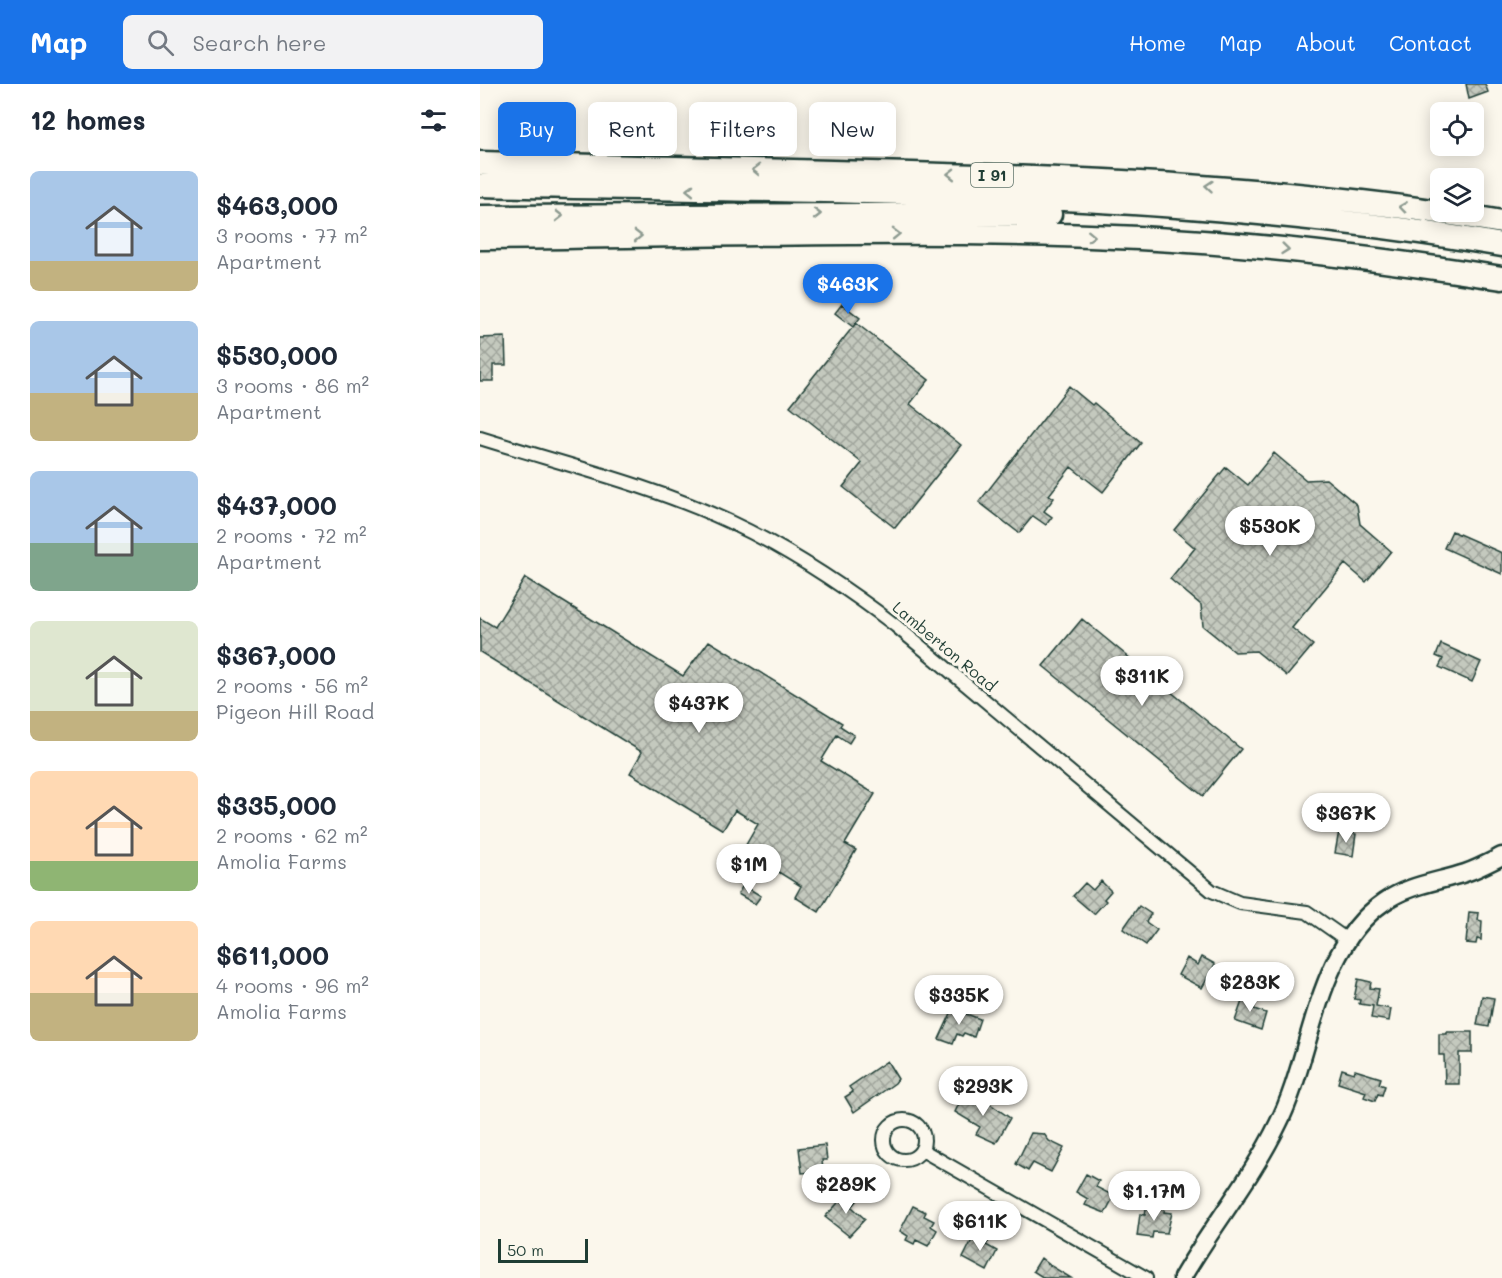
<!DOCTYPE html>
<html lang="en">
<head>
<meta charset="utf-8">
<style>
	body { margin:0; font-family:Mali,sans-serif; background:#f2f2f3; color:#1f2937; height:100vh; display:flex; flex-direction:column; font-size:22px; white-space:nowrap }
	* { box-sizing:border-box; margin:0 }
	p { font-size:20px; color:#747a83 }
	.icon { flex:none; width:33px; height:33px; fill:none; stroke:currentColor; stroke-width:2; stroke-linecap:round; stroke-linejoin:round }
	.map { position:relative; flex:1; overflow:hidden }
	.drawer { display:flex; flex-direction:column; background:#fff; width:480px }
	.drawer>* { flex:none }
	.banner { position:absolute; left:18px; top:18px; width:570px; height:54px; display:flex; gap:12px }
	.fabs { position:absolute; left:950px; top:18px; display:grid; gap:12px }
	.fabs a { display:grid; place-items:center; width:54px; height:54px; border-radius:9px; background:#fff; box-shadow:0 3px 15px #0003; font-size:30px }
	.scale { position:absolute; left:18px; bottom:15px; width:90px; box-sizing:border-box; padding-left:6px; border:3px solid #1f3d34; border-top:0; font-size:16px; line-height:21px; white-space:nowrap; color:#1f3d34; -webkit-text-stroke:4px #fbf7ec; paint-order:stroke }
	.price { position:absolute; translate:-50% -51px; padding:0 14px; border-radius:21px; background:#fff; color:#222; font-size:20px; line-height:39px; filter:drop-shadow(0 2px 3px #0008) }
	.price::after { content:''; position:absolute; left:50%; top:36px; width:18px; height:14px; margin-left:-9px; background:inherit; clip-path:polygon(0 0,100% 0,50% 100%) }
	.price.selected { background:#1a73e8; color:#fff }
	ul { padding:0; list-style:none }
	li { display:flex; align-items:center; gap:18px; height:150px; padding:0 30px }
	li span { display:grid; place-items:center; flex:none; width:168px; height:120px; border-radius:9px; color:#555 }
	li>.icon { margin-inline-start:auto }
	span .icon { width:72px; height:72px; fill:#fffc; stroke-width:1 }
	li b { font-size:26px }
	h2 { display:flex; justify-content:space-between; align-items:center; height:72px; padding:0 30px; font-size:26px }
	.tag { padding:0 21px; border-radius:9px; background:#fff; box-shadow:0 3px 15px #0003; font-size:21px; line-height:54px }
	.tag.selected { background:#1a73e8; color:#fff }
	header { display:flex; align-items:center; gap:36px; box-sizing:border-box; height:84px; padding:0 30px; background:#1a73e8; color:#fff }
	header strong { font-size:28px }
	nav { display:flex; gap:33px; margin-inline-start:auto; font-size:21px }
	.search { width:420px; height:54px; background:#f2f2f3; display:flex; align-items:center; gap:15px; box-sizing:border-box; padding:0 21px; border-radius:9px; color:#747a83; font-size:22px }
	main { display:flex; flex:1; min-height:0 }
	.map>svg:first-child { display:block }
</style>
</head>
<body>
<header>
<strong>Map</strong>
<div class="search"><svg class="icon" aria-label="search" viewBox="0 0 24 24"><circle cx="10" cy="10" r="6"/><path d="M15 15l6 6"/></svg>Search here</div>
<nav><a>Home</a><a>Map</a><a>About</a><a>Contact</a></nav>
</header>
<main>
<section class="drawer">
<h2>12 homes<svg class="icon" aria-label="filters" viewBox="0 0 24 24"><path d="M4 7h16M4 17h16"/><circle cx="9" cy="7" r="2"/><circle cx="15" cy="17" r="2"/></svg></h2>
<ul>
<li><span style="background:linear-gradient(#a9c7e8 75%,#c2b280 0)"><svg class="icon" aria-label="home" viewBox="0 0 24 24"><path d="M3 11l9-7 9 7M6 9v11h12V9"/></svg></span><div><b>$463,000</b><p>3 rooms · 77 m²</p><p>Apartment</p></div></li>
<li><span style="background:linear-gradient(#a9c7e8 60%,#c2b280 0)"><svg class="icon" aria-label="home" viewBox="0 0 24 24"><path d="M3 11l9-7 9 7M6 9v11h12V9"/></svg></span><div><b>$530,000</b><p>3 rooms · 86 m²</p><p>Apartment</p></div></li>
<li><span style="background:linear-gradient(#a9c7e8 60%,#7fa58c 0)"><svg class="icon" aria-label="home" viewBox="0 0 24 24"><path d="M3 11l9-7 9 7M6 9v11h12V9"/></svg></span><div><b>$437,000</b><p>2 rooms · 72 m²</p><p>Apartment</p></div></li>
<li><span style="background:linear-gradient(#dfe7d0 75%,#c2b280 0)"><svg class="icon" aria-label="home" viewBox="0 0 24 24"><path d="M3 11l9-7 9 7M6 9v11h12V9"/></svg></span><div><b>$367,000</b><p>2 rooms · 56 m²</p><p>Pigeon Hill Road</p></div></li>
<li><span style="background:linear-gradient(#ffd9b3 75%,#8fb573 0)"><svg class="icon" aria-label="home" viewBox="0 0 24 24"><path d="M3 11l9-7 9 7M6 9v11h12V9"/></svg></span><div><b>$335,000</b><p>2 rooms · 62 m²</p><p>Amolia Farms</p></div></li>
<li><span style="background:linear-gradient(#ffd9b3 60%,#c2b280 0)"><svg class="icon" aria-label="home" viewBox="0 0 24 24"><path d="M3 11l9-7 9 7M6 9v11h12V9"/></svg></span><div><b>$611,000</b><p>4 rooms · 96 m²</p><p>Amolia Farms</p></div></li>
</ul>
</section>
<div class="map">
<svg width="1022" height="1194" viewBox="0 0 1022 1194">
	<defs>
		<pattern id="building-cross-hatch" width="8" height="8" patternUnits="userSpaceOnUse" patternTransform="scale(1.5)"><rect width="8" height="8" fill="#c4c9be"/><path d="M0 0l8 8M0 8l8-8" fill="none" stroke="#9fa49b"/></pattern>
	</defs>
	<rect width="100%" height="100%" fill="#fbf7ec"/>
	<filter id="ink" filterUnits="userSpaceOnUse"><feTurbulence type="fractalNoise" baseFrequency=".0167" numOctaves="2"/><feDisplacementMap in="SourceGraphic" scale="12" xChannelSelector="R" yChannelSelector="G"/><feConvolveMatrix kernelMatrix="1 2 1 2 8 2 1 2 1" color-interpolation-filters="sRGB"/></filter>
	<g filter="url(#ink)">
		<!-- building -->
		<path fill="url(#building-cross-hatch)" stroke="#1f3d34" stroke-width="1.5" d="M 986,0 L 1005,0 L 1008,8 L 989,15 Z
			M 362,220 L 380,234 L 373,243 L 355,229 Z
			M 376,239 L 449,296 L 430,320 L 481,361 L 415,444 L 363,403 L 382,379 L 310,322 Z
			M 25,253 L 26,281 L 13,281 L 13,297 L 0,297 L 0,254 Z
			M 589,302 L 612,321 L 614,319 L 661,359 L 623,408 L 591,383 L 569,411 L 574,414 L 564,427 L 572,433 L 566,441 L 553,432 L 539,449 L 499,418 Z
			M 794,369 L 826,396 L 846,395 L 877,421 L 880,440 L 911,467 L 886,498 L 865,480 L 812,544 L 833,561 L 807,592 L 776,567 L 755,568 L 723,542 L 721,521 L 690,495 L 715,464 L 694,446 L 746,383 L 768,401 Z
			M 972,447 L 1022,469 L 1022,490 L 964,464 Z
			M 45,494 L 203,592 L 229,557 L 362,639 L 360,642 L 374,651 L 369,659 L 357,651 L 341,677 L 395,710 L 365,760 L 376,766 L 339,828 L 315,813 L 321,802 L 263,766 L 278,740 L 255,726 L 243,746 L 150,689 L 162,668 L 0,568 L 0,534 L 15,543 Z
			M 602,535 L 761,665 L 723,712 L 563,582 Z
			M 961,560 L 1001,578 L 992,598 L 959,583 L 963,575 L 956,572 Z
			M 859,747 L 876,750 L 873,772 L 855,769 Z
			M 621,797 L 631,807 L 624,815 L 626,817 L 614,830 L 593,812 L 605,799 L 613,806 Z
			M 263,801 L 281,812 L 275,820 L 258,810 Z
			M 659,822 L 671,830 L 666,838 L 677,846 L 666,861 L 643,845 Z
			M 989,828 L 999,829 L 998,836 L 1002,837 L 1001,856 L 997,855 L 996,860 L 986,859 Z
			M 722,873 L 735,880 L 722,904 L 698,891 L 707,874 L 718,881 Z
			M 878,895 L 891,898 L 890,904 L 899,905 L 896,922 L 911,925 L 909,937 L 891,934 L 893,922 L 879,920 L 880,916 L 874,915 Z
			M 765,909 L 778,913 L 774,925 L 786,929 L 781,946 L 755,937 Z
			M 1002,912 L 1014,914 L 1009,943 L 997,941 Z
			M 473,925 L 500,935 L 494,953 L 484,949 L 482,952 L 477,950 L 473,960 L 459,955 Z
			M 967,948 L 992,948 L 992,969 L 979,969 L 979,1000 L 965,1000 L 964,971 L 959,971 L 959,950 L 967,950 Z
			M 407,977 L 418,995 L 415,999 L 374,1028 L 365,1013 L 373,1008 L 369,1003 Z
			M 862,985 L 874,989 L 875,986 L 901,994 L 899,1000 L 905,1002 L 902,1011 L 898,1010 L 895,1017 L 884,1013 L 886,1008 L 858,999 Z
			M 484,1009 L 489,1012 L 491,1009 L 510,1020 L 530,1034 L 516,1059 L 496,1050 L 500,1043 L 475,1028 Z
			M 551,1049 L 564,1050 L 569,1057 L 584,1064 L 571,1088 L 553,1079 L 548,1087 L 536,1080 Z
			M 345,1061 L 347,1076 L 342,1076 L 343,1087 L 322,1089 L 319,1064 Z
			M 606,1090 L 619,1097 L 616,1103 L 634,1112 L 625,1129 L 605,1121 L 608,1115 L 596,1108 Z
			M 368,1108 L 377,1117 L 372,1123 L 385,1135 L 369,1152 L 345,1133 Z
			M 675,1121 L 685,1122 L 684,1128 L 692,1129 L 687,1149 L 673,1148 L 672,1154 L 657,1152 L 660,1130 L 665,1131 L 666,1125 L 674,1126 Z
			M 433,1122 L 446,1128 L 444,1132 L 454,1137 L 451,1142 L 457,1146 L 448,1162 L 436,1156 L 434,1160 L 426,1156 L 428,1152 L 420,1147 Z
			M 496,1148 L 510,1155 L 506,1161 L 517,1167 L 507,1187 L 483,1174 Z
			M 561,1174 L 571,1182 L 591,1194 L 564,1194 L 553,1187 Z"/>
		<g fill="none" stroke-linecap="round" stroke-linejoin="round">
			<!-- street casing -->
			<g stroke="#1f3d34" stroke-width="16">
				<path id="street" d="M 0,354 C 83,380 171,401 250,438 C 310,466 364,502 416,542 L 732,807 L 760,819 L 827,828 L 867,856
					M404 1056a20 20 0 1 1 40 0a20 20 0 1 1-40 0Z
					M 442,1066 L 666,1194"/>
			</g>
			<!-- secondary casing -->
			<g stroke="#1f3d34" stroke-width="21">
				<path id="secondary" d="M 702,1194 C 732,1142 772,1094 798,1040 C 833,971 835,865 904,818 C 928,801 957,798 985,789 C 997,785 1010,778 1022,772"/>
			</g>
			<!-- highway casing -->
			<g stroke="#1f3d34" stroke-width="27">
				<path id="highway" d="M 0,79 C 130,82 261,86 391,89 C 603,94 813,102 1022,138
					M 0,101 C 341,109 685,102 1022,161
					M 0,133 L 570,130
					M 0,154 C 219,152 440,143 659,154 C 781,160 902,175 1022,194"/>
			</g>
			<!-- street -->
			<use href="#street" stroke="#fbf7ec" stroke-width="12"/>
			<!-- secondary -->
			<use href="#secondary" stroke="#fbf7ec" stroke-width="16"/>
			<!-- highway -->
			<use href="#highway" stroke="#fbf7ec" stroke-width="22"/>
		</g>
		<!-- one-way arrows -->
		<defs><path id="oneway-chevron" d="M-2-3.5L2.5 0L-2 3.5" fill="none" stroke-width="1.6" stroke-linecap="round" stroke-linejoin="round" transform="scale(1.5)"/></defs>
		<g stroke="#8d9a90">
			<use href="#oneway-chevron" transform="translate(276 86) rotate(-179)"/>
			<use href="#oneway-chevron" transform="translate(471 90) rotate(-179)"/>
			<use href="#oneway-chevron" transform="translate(729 102) rotate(-175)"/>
			<use href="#oneway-chevron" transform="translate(210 106) rotate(-179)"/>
			<use href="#oneway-chevron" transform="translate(923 123) rotate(-172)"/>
			<use href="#oneway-chevron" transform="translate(337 130)"/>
			<use href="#oneway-chevron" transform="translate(79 132)"/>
			<use href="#oneway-chevron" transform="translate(416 150) rotate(-1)"/>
			<use href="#oneway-chevron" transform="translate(158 152) rotate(-1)"/>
			<use href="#oneway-chevron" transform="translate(611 152) rotate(2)"/>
			<use href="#oneway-chevron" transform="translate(805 165) rotate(6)"/>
		</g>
	</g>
	<g text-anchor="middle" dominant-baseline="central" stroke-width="6" stroke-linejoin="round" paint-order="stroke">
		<!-- shield labels -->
		<rect fill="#fbf7ec" stroke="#61756b" stroke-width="1.5" x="491" y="79" width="42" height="24" rx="4.5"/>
		<g font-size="15" font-weight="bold" fill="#1f3d34">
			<text x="512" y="91">I 91</text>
		</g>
		<!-- street labels -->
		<g font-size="16" fill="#1f3d34" stroke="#fbf7ec">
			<text transform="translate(465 562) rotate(40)">Lamberton Road</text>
		</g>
	</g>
</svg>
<div class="fabs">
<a><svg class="icon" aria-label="locate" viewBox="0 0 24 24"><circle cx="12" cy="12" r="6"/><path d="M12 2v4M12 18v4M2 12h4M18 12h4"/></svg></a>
<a><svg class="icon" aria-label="layers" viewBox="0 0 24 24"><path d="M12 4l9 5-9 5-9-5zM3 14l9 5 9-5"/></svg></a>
</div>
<div class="scale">50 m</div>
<b class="price selected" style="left:368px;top:231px">$463K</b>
<b class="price" style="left:790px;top:473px">$530K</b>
<b class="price" style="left:662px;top:623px">$311K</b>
<b class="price" style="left:219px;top:650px">$437K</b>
<b class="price" style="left:866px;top:760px">$367K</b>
<b class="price" style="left:269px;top:811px">$1M</b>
<b class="price" style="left:770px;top:929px">$283K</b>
<b class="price" style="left:479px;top:942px">$335K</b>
<b class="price" style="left:503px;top:1033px">$293K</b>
<b class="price" style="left:366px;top:1131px">$289K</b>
<b class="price" style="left:674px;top:1138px">$1.17M</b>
<b class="price" style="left:500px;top:1168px">$611K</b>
<div class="banner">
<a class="tag selected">Buy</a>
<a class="tag">Rent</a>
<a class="tag">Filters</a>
<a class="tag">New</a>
</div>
</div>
</main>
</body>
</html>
